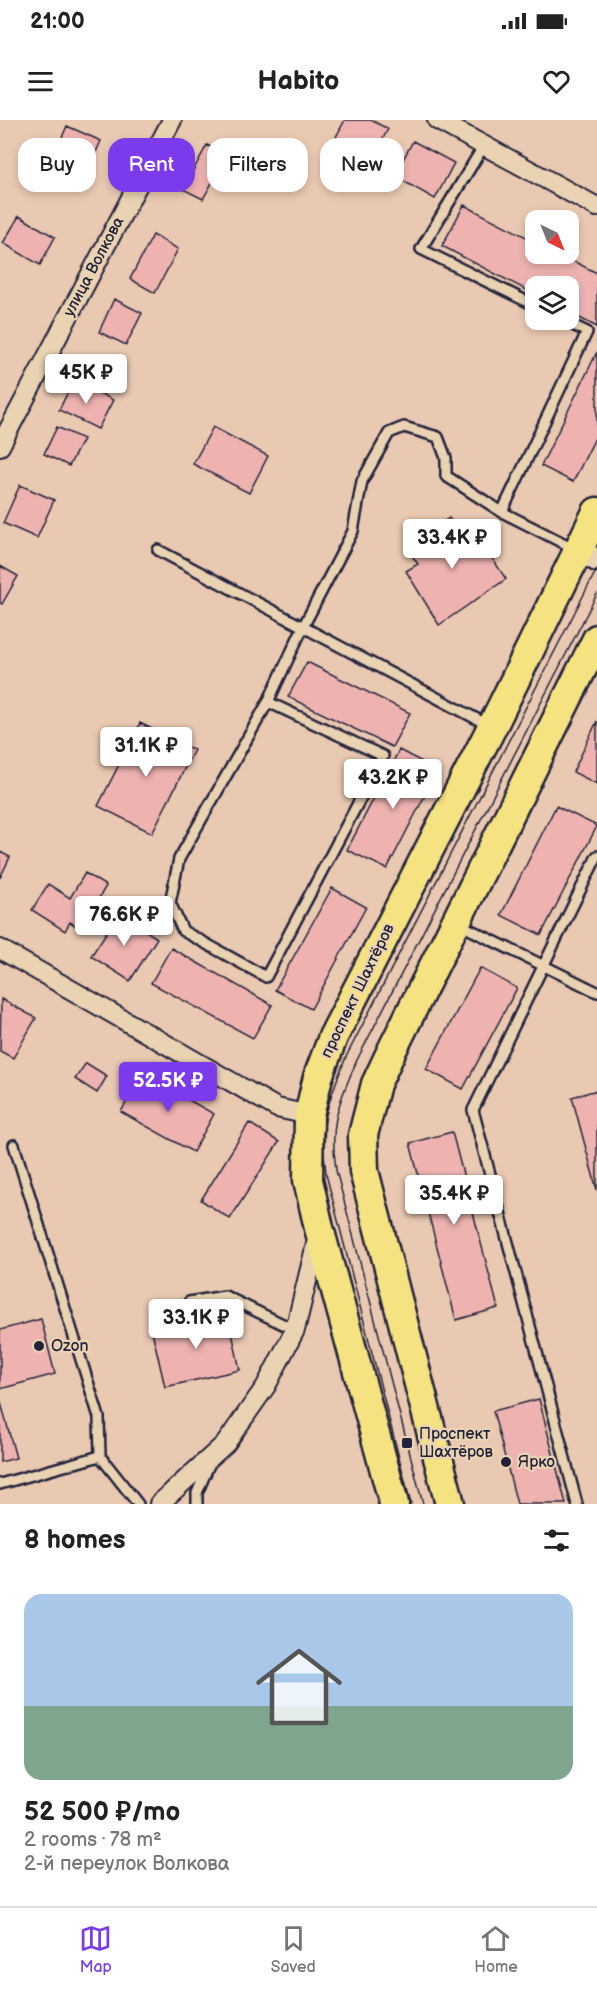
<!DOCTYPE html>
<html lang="en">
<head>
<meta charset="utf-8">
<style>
	body { margin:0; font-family:"Balsamiq Sans",sans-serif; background:#f6f6f6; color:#222; height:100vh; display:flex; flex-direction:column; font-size:22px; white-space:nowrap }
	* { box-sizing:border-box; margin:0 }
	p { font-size:20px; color:#767676 }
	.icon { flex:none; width:33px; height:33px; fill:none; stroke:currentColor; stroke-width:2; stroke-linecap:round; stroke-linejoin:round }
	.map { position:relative; height:1384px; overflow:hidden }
	.details { display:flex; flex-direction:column; background:#fff; flex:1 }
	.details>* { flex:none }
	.banner { position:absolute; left:18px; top:18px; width:561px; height:54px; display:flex; gap:12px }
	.needle { width:39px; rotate:137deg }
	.controls { position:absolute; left:525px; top:90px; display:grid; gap:12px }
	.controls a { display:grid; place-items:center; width:54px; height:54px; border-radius:12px; background:#fff; box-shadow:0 3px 9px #0003; font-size:30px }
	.price { position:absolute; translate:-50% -51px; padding:0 14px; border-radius:6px; background:#fff; color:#222; font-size:20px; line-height:39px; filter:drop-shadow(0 2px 3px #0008) }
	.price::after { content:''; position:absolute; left:50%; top:36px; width:18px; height:14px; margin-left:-9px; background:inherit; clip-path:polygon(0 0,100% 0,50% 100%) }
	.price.on { background:#7c3aed; color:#fff }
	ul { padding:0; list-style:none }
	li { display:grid; align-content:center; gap:12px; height:318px; padding:0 24px }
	li span { display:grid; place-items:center; height:186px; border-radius:18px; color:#555 }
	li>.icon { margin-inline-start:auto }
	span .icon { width:108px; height:108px; fill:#fffc; stroke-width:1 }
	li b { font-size:26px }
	h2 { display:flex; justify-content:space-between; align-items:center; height:72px; padding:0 24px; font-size:26px }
	.chip { padding:0 21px; border-radius:18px; background:#fff; box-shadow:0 3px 9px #0003; font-size:21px; line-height:54px }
	.chip.on { background:#7c3aed; color:#fff }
	.status { display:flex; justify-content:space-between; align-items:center; height:42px; padding:0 30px; background:#fff; direction:ltr }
	.status svg { height:16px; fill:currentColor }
	header { display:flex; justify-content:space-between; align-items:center; height:78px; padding:0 24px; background:#fff; font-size:27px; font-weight:700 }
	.menu { display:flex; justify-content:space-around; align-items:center; height:84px; border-top:2px solid #e0e0e0; background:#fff; font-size:16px; color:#767676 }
	.menu a { display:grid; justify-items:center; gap:3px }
	.menu .on { color:#7c3aed }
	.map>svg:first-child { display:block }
</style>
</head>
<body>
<div class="status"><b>21:00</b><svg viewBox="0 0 49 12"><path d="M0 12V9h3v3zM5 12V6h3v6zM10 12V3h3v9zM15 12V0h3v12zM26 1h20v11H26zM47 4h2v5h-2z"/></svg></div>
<header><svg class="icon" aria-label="menu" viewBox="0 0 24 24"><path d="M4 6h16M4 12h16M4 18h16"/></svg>Habito<svg class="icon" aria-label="heart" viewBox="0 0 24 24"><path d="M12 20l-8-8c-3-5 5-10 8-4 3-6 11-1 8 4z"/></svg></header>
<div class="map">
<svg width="597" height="1384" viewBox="0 0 597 1384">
	<rect width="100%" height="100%" fill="#eac9b2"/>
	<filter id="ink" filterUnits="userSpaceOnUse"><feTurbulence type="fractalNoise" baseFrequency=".0167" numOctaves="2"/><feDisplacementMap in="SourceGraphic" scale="12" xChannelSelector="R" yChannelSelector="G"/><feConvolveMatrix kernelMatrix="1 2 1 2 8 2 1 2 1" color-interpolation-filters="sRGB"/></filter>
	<g filter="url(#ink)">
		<!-- building -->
		<path fill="#eeb3b1" stroke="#22223b" stroke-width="1.5" d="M 345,0 L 371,0 L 388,9 L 373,37 L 336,17 Z
			M 67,6 L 101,21 L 84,59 L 50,44 Z
			M 413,21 L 454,43 L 435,79 L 394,56 Z
			M 207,25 L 227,36 L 203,79 L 183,69 Z
			M 464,85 L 536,122 L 536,134 L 559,134 L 597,153 L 597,207 L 568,192 L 568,166 L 536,166 L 536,175 L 442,126 Z
			M 19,96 L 55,117 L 40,145 L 3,123 Z
			M 153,115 L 178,129 L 155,173 L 130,159 Z
			M 114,179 L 142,193 L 126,225 L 99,212 Z
			M 597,232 L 597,314 L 573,362 L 541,346 Z
			M 74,260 L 113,280 L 98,309 L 59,290 Z
			M 57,307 L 83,319 L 69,346 L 44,334 Z
			M 213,307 L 268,336 L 249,373 L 193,344 Z
			M 20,365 L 54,380 L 37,418 L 3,403 Z
			M 449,398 L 459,413 L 470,405 L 506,459 L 439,505 L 406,451 L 418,444 L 406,427 Z
			M 0,446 L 18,456 L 2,484 L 0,483 Z
			M 307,542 L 410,593 L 392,627 L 288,577 Z
			M 597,601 L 597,664 L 573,652 Z
			M 140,603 L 194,630 L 152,713 L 98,686 Z
			M 399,630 L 438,650 L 387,749 L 347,730 Z
			M 556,686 L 597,706 L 541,815 L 501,795 Z
			M 0,732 L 10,737 L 0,758 Z
			M 85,753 L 106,766 L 81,809 L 70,802 L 65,811 L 32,790 L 48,764 L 70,778 Z
			M 332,768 L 366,787 L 311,889 L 275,870 Z
			M 119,793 L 157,818 L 130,861 L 91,836 Z
			M 171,828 L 272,885 L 253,918 L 151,863 Z
			M 480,848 L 517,868 L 463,969 L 426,949 Z
			M 1,879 L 36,898 L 13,938 L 0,931 Z
			M 86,943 L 107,956 L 97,973 L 75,959 Z
			M 142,954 L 214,994 L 193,1032 L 121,992 Z
			M 597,970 L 597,1070 L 572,977 Z
			M 249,1003 L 279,1022 L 230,1099 L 201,1080 Z
			M 452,1012 L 498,1188 L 456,1200 L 410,1023 Z
			M 228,1194 L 240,1250 L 165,1267 L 152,1211 Z
			M 41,1199 L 55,1254 L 0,1269 L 0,1210 Z
			M 0,1279 L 16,1338 L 0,1342 Z
			M 539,1279 L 566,1384 L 517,1384 L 493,1291 Z"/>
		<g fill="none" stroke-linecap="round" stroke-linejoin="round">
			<!-- service casing -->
			<g stroke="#22223b" stroke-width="14">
				<path id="service" d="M 483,27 L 421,129 L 536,186
					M 562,200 L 587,212 L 502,392 L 575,429
					M 158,430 L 490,606
					M 268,582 L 383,636 L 266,857 L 183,811 L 170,783 L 179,739 L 268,582 L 303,507 L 353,411 L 362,361 L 389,313 L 404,307 L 438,317 L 446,338 L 446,356 L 502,392
					M 459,804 L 597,872
					M 14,1025 L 99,1297 L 100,1336 L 138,1384
					M 189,1182 L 225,1176 L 295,1210
					M 0,1364 L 100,1336
					M 197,1384 L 197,1373 L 209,1345
					M 577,1384 L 473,990 L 597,736"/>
			</g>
			<!-- minor casing -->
			<g stroke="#22223b" stroke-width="22">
				<path id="minor" d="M 437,0 L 597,87
					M 0,326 L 172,0
					M 0,829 L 277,988 L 309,995
					M 159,1384 L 226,1323 L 266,1266 L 295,1210 L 318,1116"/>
			</g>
			<!-- tertiary casing -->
			<g stroke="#22223b" stroke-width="27">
				<path id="tertiary" d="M 577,430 L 597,440"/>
			</g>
			<!-- primary casing -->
			<g stroke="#22223b" stroke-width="33">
				<path id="primary" d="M 394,1384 L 319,1108 L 308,1060 L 309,995 L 318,957 L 333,917 L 492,607 L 597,392
					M 450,1384 L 364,1051 L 363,1015 L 376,964 L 392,930 L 597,519"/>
			</g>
			<!-- service -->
			<use href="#service" stroke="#e9d3b2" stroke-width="9"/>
			<!-- minor -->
			<use href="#minor" stroke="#e9d3b2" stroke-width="18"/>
			<!-- tertiary -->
			<use href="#tertiary" stroke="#e9d3b2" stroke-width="22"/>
			<!-- primary -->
			<use href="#primary" stroke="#f5e382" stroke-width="28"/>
			<!-- tram -->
			<path stroke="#22223b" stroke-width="1.5" d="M 411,1384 L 326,1054 C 325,1041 323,1028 323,1015 C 325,988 336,962 346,937 L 597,449
				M 423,1384 L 336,1050 C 335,1039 333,1028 334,1017 C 334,991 347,964 357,940 L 597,474"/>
		</g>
	</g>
	<!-- markers -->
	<g fill="#22223b" stroke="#e9d3b2" stroke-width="2">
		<circle cx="39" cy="1226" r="6"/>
		<rect x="401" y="1317" width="12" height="12" rx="3"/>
		<circle cx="506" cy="1342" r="6"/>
	</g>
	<g text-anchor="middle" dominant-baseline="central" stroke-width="4.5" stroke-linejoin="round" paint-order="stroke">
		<!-- street labels -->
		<g font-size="16" fill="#22223b" stroke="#e9d3b2">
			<text transform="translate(94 147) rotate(-62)">улица Волкова</text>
			<text transform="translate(358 871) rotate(-64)">проспект Шахтёров</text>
		</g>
		<!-- poi labels -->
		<g font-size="16" fill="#22223b" stroke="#e9d3b2" text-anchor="start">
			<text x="51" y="1226">Ozon</text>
			<text x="419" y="1314">Проспект<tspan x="419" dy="18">Шахтёров</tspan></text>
			<text x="518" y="1342">Ярко</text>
		</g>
	</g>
</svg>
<div class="controls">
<a><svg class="needle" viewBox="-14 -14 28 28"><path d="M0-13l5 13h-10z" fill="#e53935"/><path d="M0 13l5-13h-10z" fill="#767676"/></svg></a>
<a><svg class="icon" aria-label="layers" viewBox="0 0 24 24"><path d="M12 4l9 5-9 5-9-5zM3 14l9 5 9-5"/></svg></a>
</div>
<b class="price" style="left:86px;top:285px">45K ₽</b>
<b class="price" style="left:452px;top:450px">33.4K ₽</b>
<b class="price" style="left:146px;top:658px">31.1K ₽</b>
<b class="price" style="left:393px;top:690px">43.2K ₽</b>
<b class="price" style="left:124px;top:827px">76.6K ₽</b>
<b class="price on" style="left:168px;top:993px">52.5K ₽</b>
<b class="price" style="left:454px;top:1106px">35.4K ₽</b>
<b class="price" style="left:196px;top:1230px">33.1K ₽</b>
<div class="banner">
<a class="chip">Buy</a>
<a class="chip on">Rent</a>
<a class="chip">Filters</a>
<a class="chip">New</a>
</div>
</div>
<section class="details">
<h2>8 homes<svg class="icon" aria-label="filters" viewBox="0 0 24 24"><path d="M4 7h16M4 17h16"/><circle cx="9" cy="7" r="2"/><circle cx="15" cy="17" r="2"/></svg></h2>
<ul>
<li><span style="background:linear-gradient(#a9c7e8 60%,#7fa58c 0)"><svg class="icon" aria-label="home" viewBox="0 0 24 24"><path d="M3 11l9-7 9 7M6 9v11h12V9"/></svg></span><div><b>52 500 ₽/mo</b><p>2 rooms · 78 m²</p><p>2-й переулок Волкова</p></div></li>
</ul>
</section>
<nav class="menu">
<a class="on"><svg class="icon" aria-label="map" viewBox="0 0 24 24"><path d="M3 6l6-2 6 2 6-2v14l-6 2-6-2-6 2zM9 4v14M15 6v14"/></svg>Map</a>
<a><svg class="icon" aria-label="saved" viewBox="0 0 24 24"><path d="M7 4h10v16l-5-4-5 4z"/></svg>Saved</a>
<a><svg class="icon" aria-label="home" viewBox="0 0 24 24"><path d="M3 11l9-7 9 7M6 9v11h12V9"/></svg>Home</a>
</nav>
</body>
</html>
